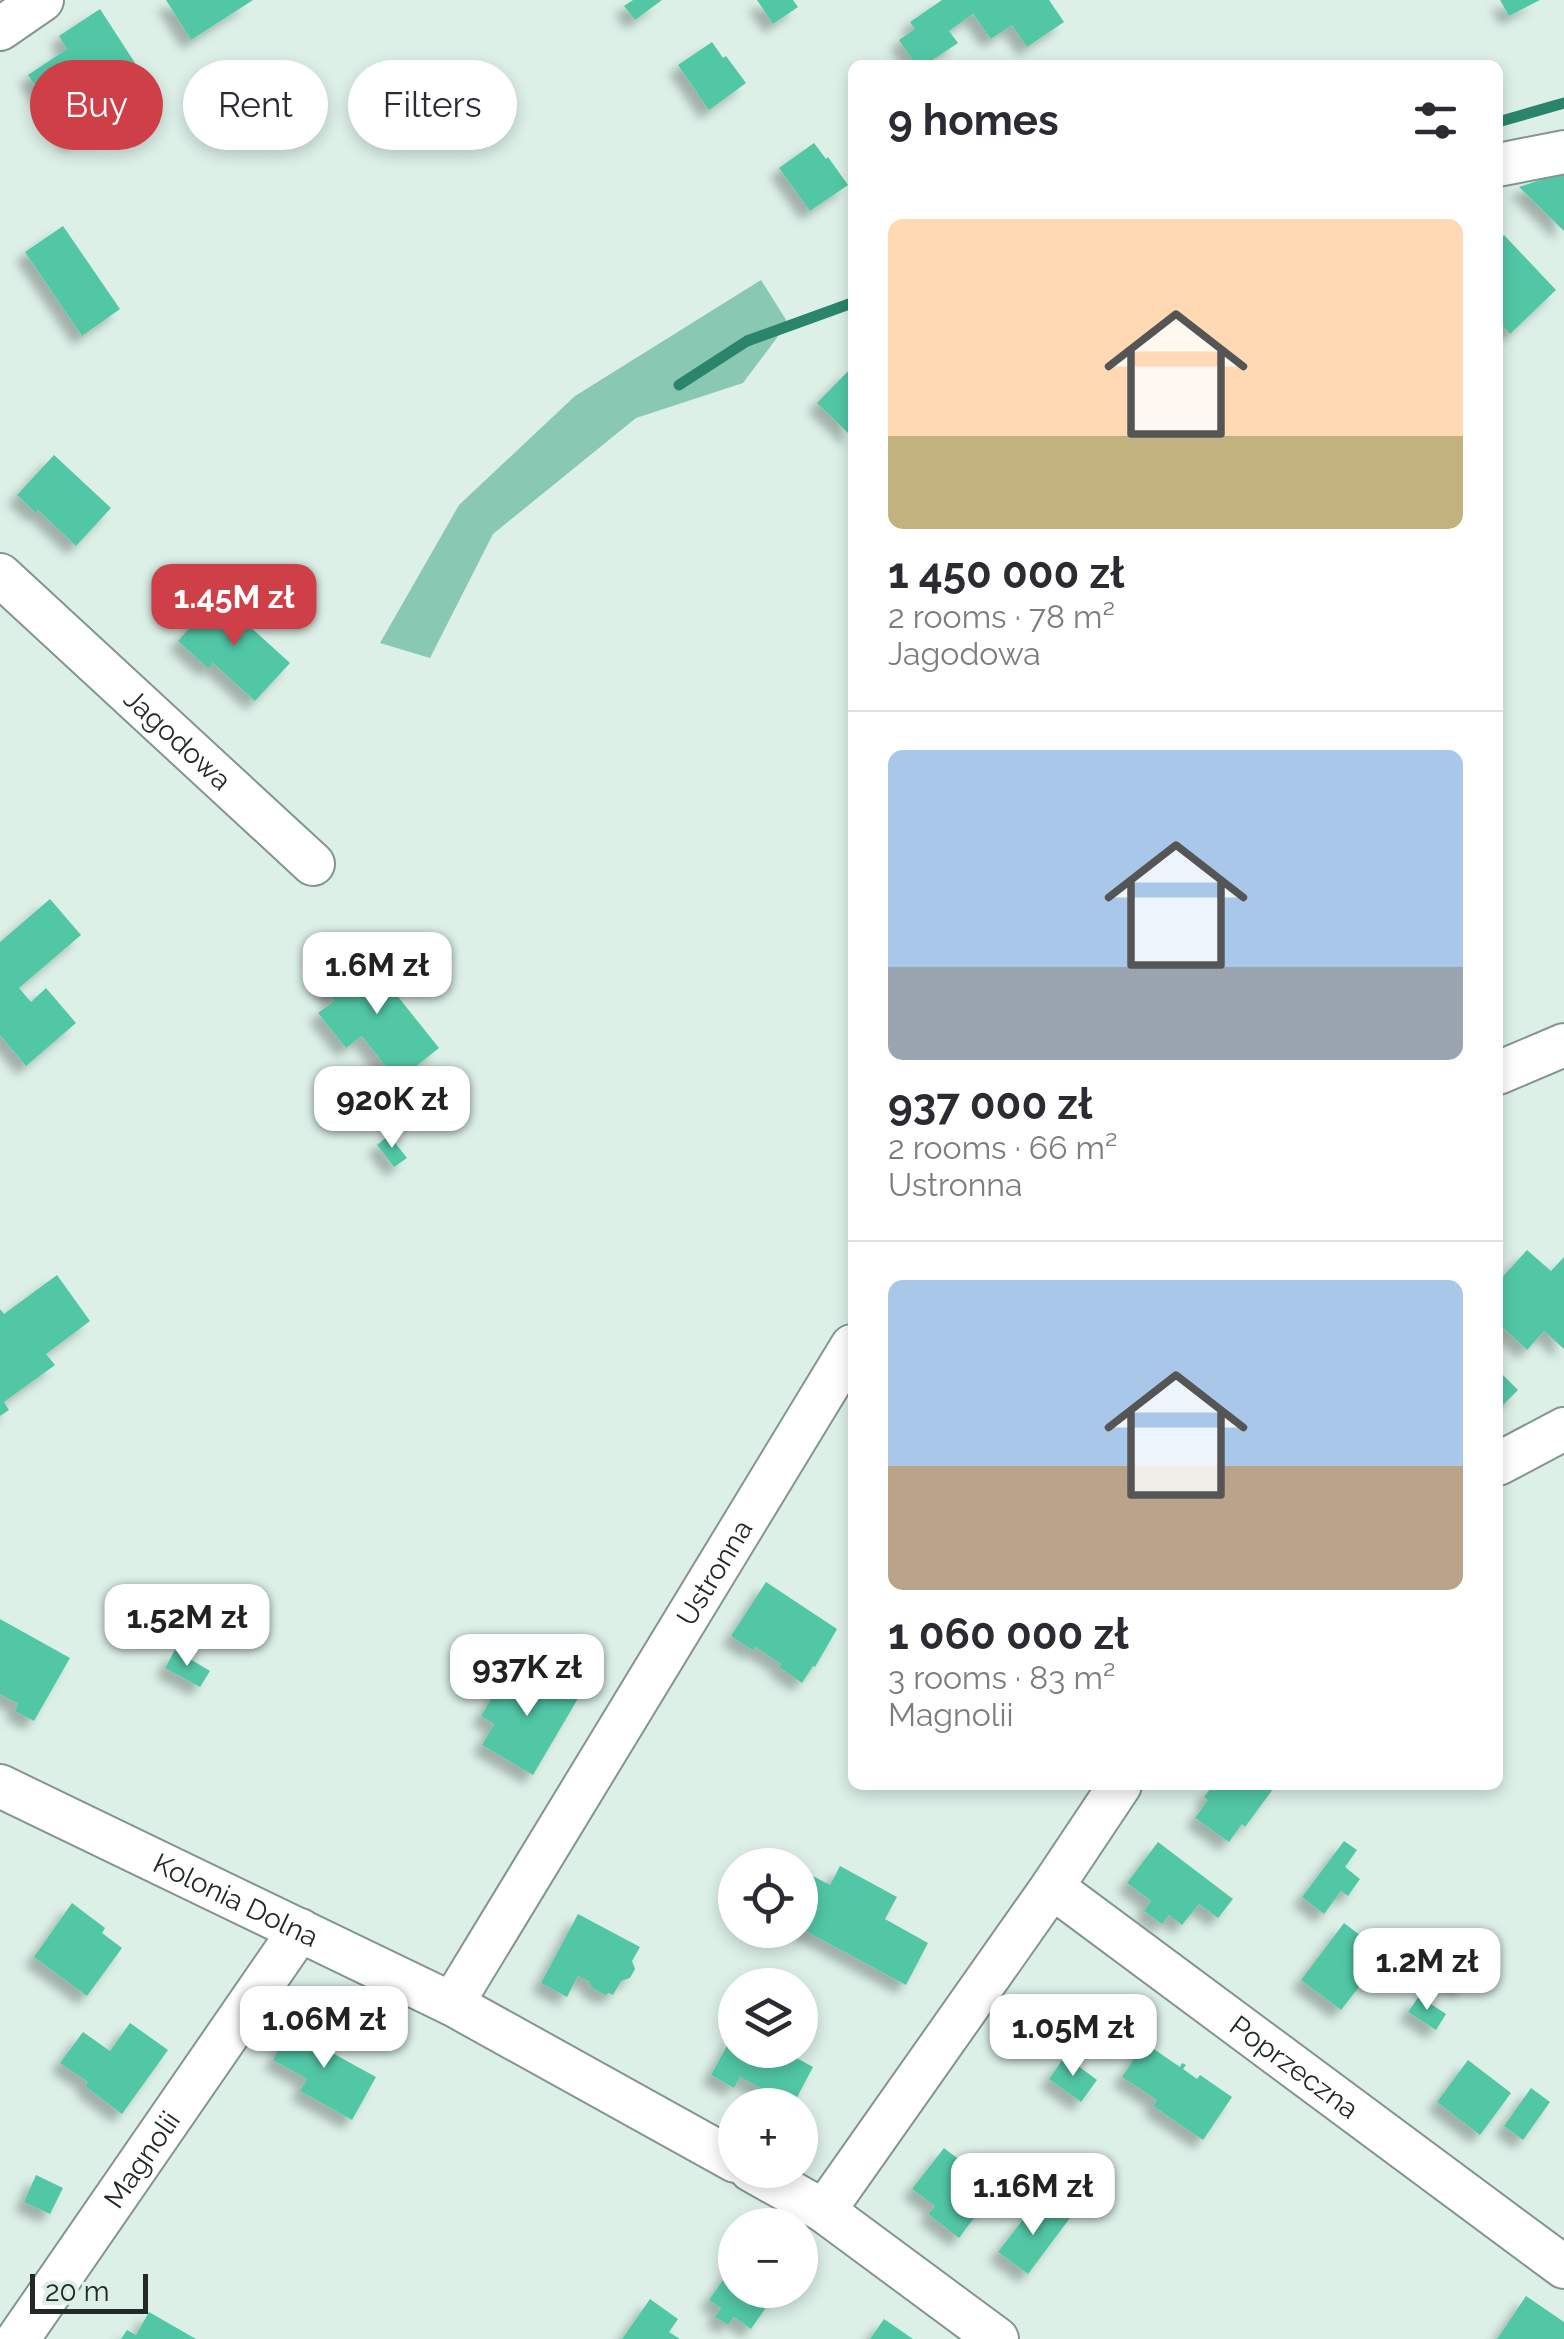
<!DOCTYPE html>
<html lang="en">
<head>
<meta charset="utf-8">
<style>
	body { margin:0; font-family:Raleway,sans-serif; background:#f2f2f3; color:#2b2b33; height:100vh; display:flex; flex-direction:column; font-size:38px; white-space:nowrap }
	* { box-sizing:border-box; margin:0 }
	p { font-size:32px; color:#7c7c81 }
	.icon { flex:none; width:55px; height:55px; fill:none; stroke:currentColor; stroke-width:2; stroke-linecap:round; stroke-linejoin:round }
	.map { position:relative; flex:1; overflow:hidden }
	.details { position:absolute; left:848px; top:60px; width:655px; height:1730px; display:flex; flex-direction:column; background:#fff; border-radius:15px; box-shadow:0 5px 15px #0003 }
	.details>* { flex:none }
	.banner { position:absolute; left:30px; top:60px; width:668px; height:90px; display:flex; gap:20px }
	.controls { position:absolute; left:718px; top:1848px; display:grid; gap:20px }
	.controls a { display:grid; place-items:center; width:100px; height:100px; border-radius:50%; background:#fff; box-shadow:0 5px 15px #0003; font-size:50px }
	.scale { position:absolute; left:30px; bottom:25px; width:118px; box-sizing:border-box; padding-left:10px; border:5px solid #222926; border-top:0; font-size:28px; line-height:35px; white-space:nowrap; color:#222926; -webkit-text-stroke:8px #dcf0e8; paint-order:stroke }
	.price { position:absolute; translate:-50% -85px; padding:0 22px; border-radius:20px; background:#fff; color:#222; font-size:32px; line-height:65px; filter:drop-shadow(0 2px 5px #0008) }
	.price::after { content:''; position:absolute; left:50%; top:60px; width:30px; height:22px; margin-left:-15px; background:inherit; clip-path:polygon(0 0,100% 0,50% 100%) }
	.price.current { background:#cf3f48; color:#fff }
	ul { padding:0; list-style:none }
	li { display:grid; align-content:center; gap:20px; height:530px; padding:0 40px }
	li+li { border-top:2px solid #e1e1e2 }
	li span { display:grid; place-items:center; height:310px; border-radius:15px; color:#555 }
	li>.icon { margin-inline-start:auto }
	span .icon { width:180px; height:180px; fill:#fffc; stroke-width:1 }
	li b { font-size:42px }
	h2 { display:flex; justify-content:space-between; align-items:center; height:120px; padding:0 40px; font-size:42px }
	.pill { padding:0 35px; border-radius:45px; background:#fff; box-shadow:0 5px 15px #0003; font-size:35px; line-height:90px }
	.pill.current { background:#cf3f48; color:#fff }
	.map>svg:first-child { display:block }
</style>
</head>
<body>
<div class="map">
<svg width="1564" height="2339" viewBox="0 0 1564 2339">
	<defs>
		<filter id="shadow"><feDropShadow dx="-9" dy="9" stdDeviation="5" flood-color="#0004"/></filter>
	</defs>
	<rect width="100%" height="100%" fill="#dcf0e8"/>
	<!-- green -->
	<path fill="#89c8b3" d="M 761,280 L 788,323 L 743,383 L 636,418 L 493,534 L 430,658 L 380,643 L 459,505 L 575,396 Z"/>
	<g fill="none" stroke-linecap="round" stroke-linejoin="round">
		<!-- stream -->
		<path stroke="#2b856d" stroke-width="11" d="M 1498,122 L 1564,103
			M 679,385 L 747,341 L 852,303"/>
	</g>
	<!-- building -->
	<path fill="#51c7a6" filter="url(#shadow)" d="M 166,0 L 253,0 L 191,40 Z
		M 633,0 L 662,0 L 635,20 L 624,6 Z
		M 757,0 L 793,0 L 798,7 L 773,24 Z
		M 942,0 L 1049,0 L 1064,22 L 1027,47 L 1012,25 L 991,39 L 973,14 L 949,31 L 958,43 L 925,65 L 916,65 L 899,40 L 915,29 L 910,22 Z
		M 1500,0 L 1540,0 L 1509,16 Z
		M 100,9 L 135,63 L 97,89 L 119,122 L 95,138 L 90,131 L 73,142 L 28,75 L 67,49 L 59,36 Z
		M 712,42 L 723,58 L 726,56 L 746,83 L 709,110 L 678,65 Z
		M 814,143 L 826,159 L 828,157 L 848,185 L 810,211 L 779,168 Z
		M 1564,172 L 1564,231 L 1519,187 Z
		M 63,226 L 120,309 L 82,336 L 25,252 Z
		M 1504,235 L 1556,290 L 1510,334 L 1498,320 L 1498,242 Z
		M 852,367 L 852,437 L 817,403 Z
		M 54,455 L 111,508 L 76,546 L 38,510 L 36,513 L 17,495 Z
		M 217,597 L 290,663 L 255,701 L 213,663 L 208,668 L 178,641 Z
		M 50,899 L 81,935 L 19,988 L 31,1002 L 46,988 L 76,1023 L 26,1066 L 0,1035 L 0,942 Z
		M 365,954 L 384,978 L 395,969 L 407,984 L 395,993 L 439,1048 L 397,1081 L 362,1036 L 346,1048 L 318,1013 L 334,1001 L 323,987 Z
		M 389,1135 L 407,1158 L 394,1167 L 377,1145 Z
		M 1527,1250 L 1551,1271 L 1564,1257 L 1564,1349 L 1544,1331 L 1527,1350 L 1498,1323 L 1498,1282 Z
		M 57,1275 L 90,1321 L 46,1354 L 55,1365 L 4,1402 L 9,1410 L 0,1416 L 0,1309 L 4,1314 Z
		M 1498,1370 L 1518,1390 L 1502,1406 L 1498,1402 Z
		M 766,1582 L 837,1629 L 815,1667 L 813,1666 L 802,1683 L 779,1667 L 781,1664 L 755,1647 L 752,1650 L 731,1636 Z
		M 0,1619 L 70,1658 L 34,1721 L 15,1711 L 18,1704 L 0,1694 Z
		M 175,1650 L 210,1671 L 200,1687 L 165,1668 Z
		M 509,1668 L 540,1686 L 547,1676 L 580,1695 L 533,1775 L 482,1745 L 494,1724 L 481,1716 Z
		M 1213,1785 L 1276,1785 L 1245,1827 L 1242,1824 L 1229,1842 L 1195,1818 L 1208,1800 L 1204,1797 Z
		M 1344,1841 L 1357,1850 L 1345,1867 L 1360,1879 L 1348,1896 L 1341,1891 L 1324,1914 L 1302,1897 Z
		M 1158,1842 L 1233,1899 L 1218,1918 L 1199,1904 L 1182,1925 L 1169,1915 L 1162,1924 L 1144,1911 L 1151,1901 L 1127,1883 Z
		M 840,1866 L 897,1897 L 885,1919 L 928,1943 L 906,1985 L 800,1928 L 800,1896 L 811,1875 L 830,1885 Z
		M 72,1903 L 105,1928 L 102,1933 L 122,1948 L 87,1996 L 34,1957 Z
		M 578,1914 L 640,1947 L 632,1961 L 635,1969 L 630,1978 L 621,1981 L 613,1995 L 609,1993 L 605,1995 L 591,1987 L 590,1982 L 578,1976 L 567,1997 L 541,1983 Z
		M 1344,1923 L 1390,1958 L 1372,1982 L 1366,1978 L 1341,2010 L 1301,1980 Z
		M 1456,1941 L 1482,1959 L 1462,1989 L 1436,1971 Z
		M 1419,1996 L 1446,2014 L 1436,2030 L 1408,2012 Z
		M 294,2021 L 329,2041 L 325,2049 L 376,2077 L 352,2120 L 300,2091 L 307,2079 L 273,2060 Z
		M 130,2023 L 168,2050 L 122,2114 L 85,2086 L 88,2082 L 60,2063 L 83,2032 L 110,2051 Z
		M 735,2031 L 735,2050 L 782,2050 L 813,2067 L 793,2105 L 740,2077 L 734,2088 L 711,2075 Z
		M 1145,2043 L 1180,2067 L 1182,2063 L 1186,2065 L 1183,2069 L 1197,2079 L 1200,2075 L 1232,2097 L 1203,2140 L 1153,2106 L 1157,2100 L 1122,2077 Z
		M 1065,2056 L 1097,2080 L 1081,2102 L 1049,2079 Z
		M 1468,2060 L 1511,2093 L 1480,2135 L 1437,2102 Z
		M 1531,2088 L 1550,2102 L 1523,2140 L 1504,2126 Z
		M 944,2148 L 996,2188 L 959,2238 L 928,2214 L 935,2206 L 912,2189 Z
		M 36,2175 L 63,2188 L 50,2214 L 24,2202 Z
		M 1051,2204 L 1070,2218 L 1028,2274 L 998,2252 L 1028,2213 L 1038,2221 Z
		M 735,2263 L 735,2290 L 778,2290 L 751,2329 L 734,2317 L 728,2325 L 715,2317 L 721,2308 L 709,2300 Z
		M 1526,2296 L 1564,2322 L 1564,2339 L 1497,2339 Z
		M 650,2299 L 678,2319 L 669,2332 L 680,2339 L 622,2339 Z
		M 149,2312 L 196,2339 L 121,2339 L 127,2330 L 136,2335 Z
		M 884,2319 L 913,2339 L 870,2339 Z"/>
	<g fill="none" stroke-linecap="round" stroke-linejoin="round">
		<!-- street casing -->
		<g stroke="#83958e" stroke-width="46">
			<g id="street">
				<path d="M 0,29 L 42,0"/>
				<path d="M 1498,165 L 1564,152"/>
				<path id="s1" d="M 0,575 L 313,864"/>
				<path d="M 1498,1073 L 1564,1045"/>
				<path d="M 1498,1464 L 1564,1429"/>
				<path id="s2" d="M 0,1786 L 452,2004 L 735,2161"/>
				<path d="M 1052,1887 L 1120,1785"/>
				<path id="s3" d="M 452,2004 L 852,1346"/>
				<path d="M 751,2170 L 824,2211 L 997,2339"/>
				<path id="s4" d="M 824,2211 L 1052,1887 L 1564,2267"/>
				<path id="s5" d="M 18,2339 L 300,1930"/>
			</g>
		</g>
		<!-- street -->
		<use href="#street" stroke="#fff" stroke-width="42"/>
	</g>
	<g text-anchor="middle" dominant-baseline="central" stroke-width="10" stroke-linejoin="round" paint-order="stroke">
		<!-- street labels -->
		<g font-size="28" fill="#222926" stroke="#dcf0e8">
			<text stroke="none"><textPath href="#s1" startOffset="242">Jagodowa</textPath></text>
			<text stroke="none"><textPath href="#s3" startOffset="505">Ustronna</textPath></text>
			<text stroke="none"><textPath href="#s2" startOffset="262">Kolonia Dolna</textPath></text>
			<text stroke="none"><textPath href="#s4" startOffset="698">Poprzeczna</textPath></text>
			<text stroke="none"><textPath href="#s5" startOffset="218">Magnolii</textPath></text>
		</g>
	</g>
</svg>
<div class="controls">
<a><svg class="icon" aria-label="locate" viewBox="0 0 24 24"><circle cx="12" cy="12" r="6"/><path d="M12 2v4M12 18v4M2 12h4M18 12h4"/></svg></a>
<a><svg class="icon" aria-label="layers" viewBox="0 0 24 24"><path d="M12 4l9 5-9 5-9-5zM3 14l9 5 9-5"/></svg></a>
<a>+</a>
<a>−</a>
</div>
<div class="scale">20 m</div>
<b class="price current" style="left:234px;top:649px">1.45M zł</b>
<b class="price" style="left:377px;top:1017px">1.6M zł</b>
<b class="price" style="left:392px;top:1151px">920K zł</b>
<b class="price" style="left:187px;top:1669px">1.52M zł</b>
<b class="price" style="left:527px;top:1719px">937K zł</b>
<b class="price" style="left:1427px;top:2013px">1.2M zł</b>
<b class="price" style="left:324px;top:2071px">1.06M zł</b>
<b class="price" style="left:1073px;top:2079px">1.05M zł</b>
<b class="price" style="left:1033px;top:2238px">1.16M zł</b>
<div class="banner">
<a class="pill current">Buy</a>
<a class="pill">Rent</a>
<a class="pill">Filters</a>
</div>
<section class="details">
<h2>9 homes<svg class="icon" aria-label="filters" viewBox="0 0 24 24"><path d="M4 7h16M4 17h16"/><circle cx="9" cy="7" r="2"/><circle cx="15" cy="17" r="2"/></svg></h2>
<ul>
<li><span style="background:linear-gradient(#ffd9b3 70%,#c2b280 0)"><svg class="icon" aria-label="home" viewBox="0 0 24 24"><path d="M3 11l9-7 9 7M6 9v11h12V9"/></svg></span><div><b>1 450 000 zł</b><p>2 rooms · 78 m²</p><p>Jagodowa</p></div></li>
<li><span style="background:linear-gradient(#a9c7e8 70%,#9aa5b1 0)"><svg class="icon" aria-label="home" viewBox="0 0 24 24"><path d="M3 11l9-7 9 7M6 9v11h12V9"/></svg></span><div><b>937 000 zł</b><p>2 rooms · 66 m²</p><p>Ustronna</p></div></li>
<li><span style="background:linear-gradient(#a9c7e8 60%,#b9a48a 0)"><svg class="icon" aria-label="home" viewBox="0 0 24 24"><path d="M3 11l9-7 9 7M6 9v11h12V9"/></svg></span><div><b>1 060 000 zł</b><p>3 rooms · 83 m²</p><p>Magnolii</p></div></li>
</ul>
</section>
</div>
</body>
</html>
